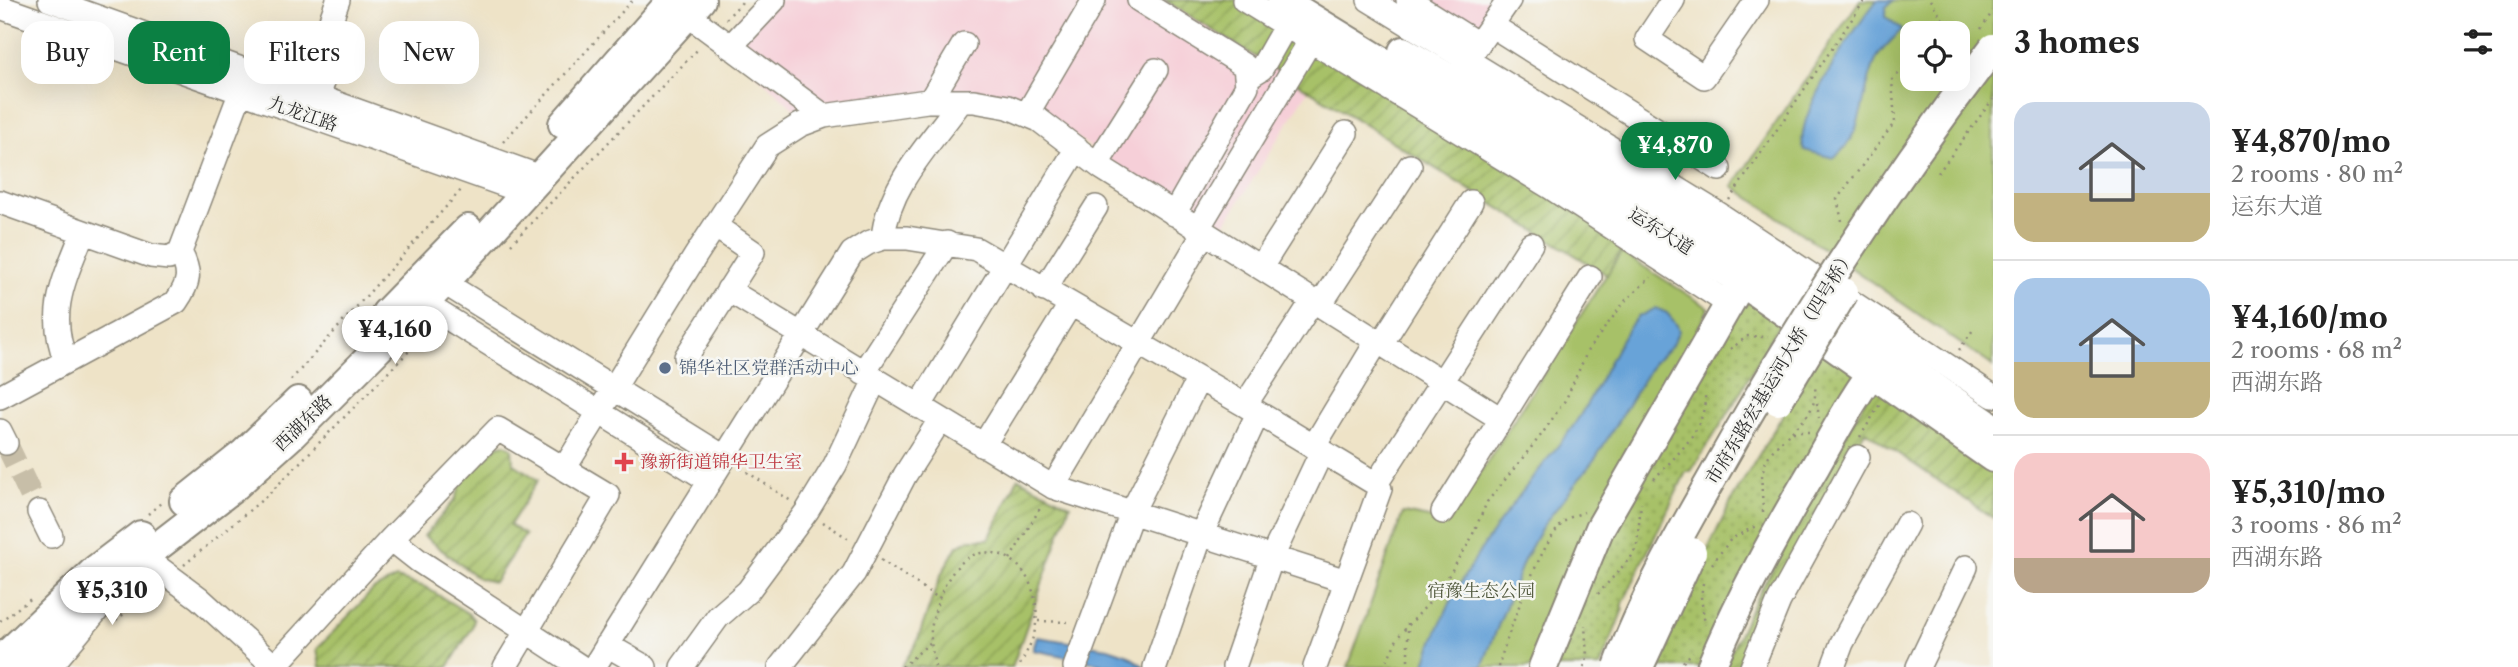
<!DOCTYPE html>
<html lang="en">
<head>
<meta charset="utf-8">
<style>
	body { margin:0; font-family:"Libre Caslon Text","Noto Serif SC",serif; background:#f6f6f6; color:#222; height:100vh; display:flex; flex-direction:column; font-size:26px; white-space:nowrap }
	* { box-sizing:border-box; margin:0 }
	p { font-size:23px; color:#767676 }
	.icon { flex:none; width:38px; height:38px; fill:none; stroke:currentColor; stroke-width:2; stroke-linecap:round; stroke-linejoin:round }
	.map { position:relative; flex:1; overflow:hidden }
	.panel { display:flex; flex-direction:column; background:#fff; width:525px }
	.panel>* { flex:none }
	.top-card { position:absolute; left:21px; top:21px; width:665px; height:63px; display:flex; gap:14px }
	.buttons { position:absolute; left:1900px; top:21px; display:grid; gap:14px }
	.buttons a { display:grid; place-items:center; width:70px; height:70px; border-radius:14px; background:#fff; box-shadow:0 7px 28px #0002; font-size:35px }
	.price { position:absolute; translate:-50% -60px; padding:0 16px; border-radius:24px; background:#fff; color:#222; font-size:23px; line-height:46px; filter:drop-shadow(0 2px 4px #0008) }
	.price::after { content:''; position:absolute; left:50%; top:42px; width:21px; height:16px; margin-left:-10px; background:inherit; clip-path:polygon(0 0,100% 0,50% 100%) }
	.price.selected { background:#0b8043; color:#fff }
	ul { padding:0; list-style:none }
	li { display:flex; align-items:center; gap:21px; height:175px; padding:0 21px }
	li+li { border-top:2px solid #e0e0e0 }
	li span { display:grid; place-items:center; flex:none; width:196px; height:140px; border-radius:21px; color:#555 }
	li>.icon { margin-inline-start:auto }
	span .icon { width:84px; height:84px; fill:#fffc; stroke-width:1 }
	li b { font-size:30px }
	h2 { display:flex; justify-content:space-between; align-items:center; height:84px; padding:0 21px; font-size:30px }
	.pill { padding:0 24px; border-radius:21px; background:#fff; box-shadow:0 7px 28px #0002; font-size:24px; line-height:63px }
	.pill.selected { background:#0b8043; color:#fff }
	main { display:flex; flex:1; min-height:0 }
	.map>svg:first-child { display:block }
</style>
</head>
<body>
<main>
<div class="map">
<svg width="1993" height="667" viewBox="0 0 1993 667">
	<defs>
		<pattern id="grass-dots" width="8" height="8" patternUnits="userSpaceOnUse" patternTransform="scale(1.75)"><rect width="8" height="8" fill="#a7c167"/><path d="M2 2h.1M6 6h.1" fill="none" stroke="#889d55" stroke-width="1.8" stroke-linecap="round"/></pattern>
		<pattern id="garden-furrows" width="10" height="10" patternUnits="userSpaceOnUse" patternTransform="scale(1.75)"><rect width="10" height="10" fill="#a7c167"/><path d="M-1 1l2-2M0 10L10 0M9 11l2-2" fill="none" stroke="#889d55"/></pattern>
	</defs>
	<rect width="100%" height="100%" fill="#f6f6f2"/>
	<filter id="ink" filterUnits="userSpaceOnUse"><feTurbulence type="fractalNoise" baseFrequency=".0143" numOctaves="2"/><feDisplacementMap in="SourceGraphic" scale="14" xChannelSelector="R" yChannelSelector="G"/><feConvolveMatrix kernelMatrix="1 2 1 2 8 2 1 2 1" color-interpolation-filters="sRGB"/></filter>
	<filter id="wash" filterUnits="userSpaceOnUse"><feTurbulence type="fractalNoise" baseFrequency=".00686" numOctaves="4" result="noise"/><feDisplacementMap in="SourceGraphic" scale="28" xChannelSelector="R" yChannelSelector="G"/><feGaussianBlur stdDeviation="1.57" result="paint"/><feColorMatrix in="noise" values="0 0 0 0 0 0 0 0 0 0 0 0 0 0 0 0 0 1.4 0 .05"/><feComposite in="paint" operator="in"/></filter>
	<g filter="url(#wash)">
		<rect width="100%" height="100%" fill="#eee3c7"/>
		<!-- built -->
		<path fill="#f6cfd8" d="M 754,0 L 1164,0 L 1308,91 L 1219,234 L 1191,219 L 1054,121 L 904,95 L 851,100 L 799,114 L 719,39 Z
			M 1387,0 L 1505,0 L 1470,50 Z"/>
		<!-- grass -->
		<path fill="url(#grass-dots)" stroke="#697649" stroke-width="2" d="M 1747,291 L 1783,317 L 1729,412 L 1691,471 L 1686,472 L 1622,605 L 1623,609 L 1600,667 L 1552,667 L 1577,598 Z
			M 1826,343 L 1856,374 L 1703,667 L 1650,667 L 1733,498 Z"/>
		<!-- park -->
		<path fill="#a7c167" stroke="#697649" stroke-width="2" fill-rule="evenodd" d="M 1860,0 L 1993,0 L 1993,366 L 1733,186 ZM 1913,33 L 1958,33 L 1958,79 L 1913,79 Z
			M 1621,252 L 1709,308 L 1621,471 L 1533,667 L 1348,667 L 1403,513 L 1449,522 Z"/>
		<!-- garden -->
		<path fill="url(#garden-furrows)" stroke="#697649" stroke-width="2" d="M 1164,0 L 1237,0 L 1623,241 L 1621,252 L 1607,275 Z
			M 1882,387 L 1993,451 L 1993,518 L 1865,431 L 1762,608 L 1738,667 L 1724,667 L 1751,608 L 1870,391 Z
			M 505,444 L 512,448 L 513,463 L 538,480 L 510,525 L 525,535 L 494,582 L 478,578 L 424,536 L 455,500 L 464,476 L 496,446 Z
			M 1018,478 L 1070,505 L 1012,667 L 901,667 L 916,644 L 940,577 L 957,546 L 971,539 L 989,539 Z
			M 396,578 L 425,587 L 469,614 L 474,620 L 472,628 L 448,667 L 320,667 L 317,649 L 373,590 Z"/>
		<!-- water -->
		<path fill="#68a3d8" stroke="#4a6782" stroke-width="2" d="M 1877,0 L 1894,0 L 1886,7 L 1886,17 L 1902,29 C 1895,38 1882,48 1877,58 C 1861,89 1865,138 1833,158 L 1804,150 C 1791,118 1857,26 1877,0 Z
			M 1656,308 L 1667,313 L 1677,325 L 1679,331 L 1671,347 L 1654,362 L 1597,456 L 1542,527 L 1524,560 L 1482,667 L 1424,667 C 1451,578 1512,504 1568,433 C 1590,405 1609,359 1629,327 L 1638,317 Z
			M 1037,637 L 1108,648 L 1126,654 L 1145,667 L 1117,667 L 1033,650 Z"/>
	</g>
	<g filter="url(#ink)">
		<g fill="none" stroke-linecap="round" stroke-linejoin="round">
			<!-- minor-tunnel -->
			<path stroke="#c7bea8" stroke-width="23" stroke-dasharray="23 11" stroke-linecap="butt" d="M 6,443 L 39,512"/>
			<!-- minor casing -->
			<g stroke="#8c8779" stroke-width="26">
				<path id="minor" d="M 50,0 L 541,177
					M 1139,0 L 1245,66 L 1247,86 L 1174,214
					M 1244,0 L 1553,189 L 1720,298
					M 1369,0 L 1719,214 L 1993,396
					M 1408,0 L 1478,44
					M 1673,0 L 1647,39 L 1704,77 L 1757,0
					M 0,7 L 527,193
					M 688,15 L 824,116
					M 1491,25 L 1719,169
					M 730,47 L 774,0
					M 1461,69 L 1509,0
					M 1248,77 L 1261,69 L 1286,25
					M 930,101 L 964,44
					M 314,111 L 323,82 L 318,57 L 338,0
					M 1027,114 L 1094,0
					M 1097,164 L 1156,70
					M 0,202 L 151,256 L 169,258 L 180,252 L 246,78
					M 1197,230 L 1318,28
					M 883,238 C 888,185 931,143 961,101
					M 1261,267 L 1346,133
					M 430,274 L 724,457
					M 728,290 L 1053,487 L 1346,581
					M 1044,290 L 1096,207
					M 409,294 L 710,481
					M 686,357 L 753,252 L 715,226
					M 66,361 C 46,312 65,278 83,232
					M 863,373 L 947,243
					M 0,397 L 176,302 C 190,282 191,273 180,252
					M 1245,405 L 1310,305 L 1320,305 L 1410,166
					M 919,407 L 1077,148
					M 0,431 L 6,443
					M 983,446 L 1070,305
					M 1314,446 L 1375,345 L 1381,344 L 1471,202
					M 564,469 L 696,255 L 767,146 L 800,125 L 824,116 L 927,101 L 974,101 L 1008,107 L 1039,120 L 1102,168 L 1501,419
					M 1376,484 L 1531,244
					M 1053,487 L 1204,233
					M 39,512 L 51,536
					M 1443,512 L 1590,277
					M 391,539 L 419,561 L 581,667
					M 144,557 L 199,598 L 274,666
					M 607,645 L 645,667
					M 50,667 L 99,608
					M 274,667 L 391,539 L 498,429 L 608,495 L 505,667
					M 594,667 L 852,253 L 868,243 L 883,238 L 907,238 L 976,249 L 1245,405 L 1376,484 L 1380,489 L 1315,667
					M 682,667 L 718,617 L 748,591 L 807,511 L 835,465 L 875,380
					M 780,667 L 854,573 L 905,475 L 940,420
					M 1075,667 L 1132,512 L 1198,380
					M 1155,667 L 1201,535 L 1258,413
					M 1234,667 L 1272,557 L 1322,451
					M 1752,667 L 1779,601 L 1858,457
					M 1833,667 L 1842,643 L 1907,524
					M 1918,667 L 1966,567"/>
			</g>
			<!-- major casing -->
			<g stroke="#8c8779" stroke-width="32">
				<path id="major" d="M 1282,0 L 1733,276 L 1993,458
					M 1403,51 L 1708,230 L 1993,428
					M 563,124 L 672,0
					M 386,313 L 468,229
					M 184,501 L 243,454 L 298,401
					M 0,661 L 95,570 L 141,535
					M 24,667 L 100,591 L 232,489 L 293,434 L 444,283 L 701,0
					M 1543,667 L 1600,528 L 1751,266
					M 1711,667 C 1740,597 1776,532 1815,467 C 1836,430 1856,392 1883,358"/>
			</g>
			<!-- path -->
			<path stroke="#8c8779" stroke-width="2.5" stroke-dasharray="2 5" stroke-linecap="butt" d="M 1930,0 L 1952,33
				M 726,19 L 744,0
				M 1981,29 L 1993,11
				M 1942,33 L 1948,27
				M 1958,42 L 1964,51
				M 503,142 L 633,0
				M 1938,173 L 1993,99
				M 1729,200 L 1865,0
				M 1842,221 L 1837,199 L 1895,122 L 1892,80 L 1913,60
				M 511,244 L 700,47
				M 1730,349 L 1748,336 L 1768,337
				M 1959,350 L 1975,327
				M 291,380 L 462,189
				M 1817,403 L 1819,418
				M 1793,432 L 1810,432
				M 1860,437 L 1880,404
				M 741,468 L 791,501
				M 1654,479 C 1678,453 1707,430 1705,392
				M 1763,512 C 1763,493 1758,478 1767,459 C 1783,431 1819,422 1815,385
				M 148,514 L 162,502
				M 823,522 L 849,539
				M 1010,559 L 1042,505
				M 881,560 L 940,599
				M 1712,564 L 1731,539 L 1756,526
				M 184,565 L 269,494 L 417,343
				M 1703,583 L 1701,597 L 1705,625
				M 1598,594 L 1632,556 L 1637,545 L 1641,503
				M 116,620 L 155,590
				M 0,621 L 32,598
				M 1038,621 L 1070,622
				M 1408,623 L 1408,667
				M 902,667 L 932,641
				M 935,667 C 933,655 930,642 931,630 C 935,603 950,558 981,553 C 1020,548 1040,590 1036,623 C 1035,638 1026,653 1019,667
				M 1384,667 L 1398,637 L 1437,594 L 1469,543 L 1487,502 L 1542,434 L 1566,399 L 1588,350 L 1626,300 L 1651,277
				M 1498,667 C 1508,634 1539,544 1564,522 C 1568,517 1577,515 1584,512
				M 1584,667 L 1587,658 L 1585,625
				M 1678,667 L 1693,652"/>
			<!-- minor -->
			<use href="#minor" stroke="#fff" stroke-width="23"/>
			<!-- major -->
			<use href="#major" stroke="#fff" stroke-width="28"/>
			<!-- major-bridge casing -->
			<g stroke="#8c8779" stroke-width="32" stroke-linecap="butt">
				<path id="major-bridge" d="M 1778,401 L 1844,292
					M 1618,667 C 1644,596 1683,529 1720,464 C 1801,319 1892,180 1993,48
					M 1639,667 L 1692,552"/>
			</g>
			<!-- major-bridge -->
			<use href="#major-bridge" stroke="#fff" stroke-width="28"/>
		</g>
	</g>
	<!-- markers -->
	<circle fill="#5c6f8a" stroke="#f6f6f2" stroke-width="2.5" cx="665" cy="368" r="7"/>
	<path fill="#e0444e" stroke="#f6f6f2" stroke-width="2.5" d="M620.5 451.5h7v7h7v7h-7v7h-7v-7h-7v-7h7z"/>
	<g text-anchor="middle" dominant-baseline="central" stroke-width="5" stroke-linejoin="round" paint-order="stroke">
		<!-- street labels -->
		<g font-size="18" fill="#2b2b2b" stroke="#f6f6f2">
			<text transform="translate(303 114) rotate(19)">九龙江路</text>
			<text transform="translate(1661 231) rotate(32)">运东大道</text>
			<text transform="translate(1780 367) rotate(-59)">市府东路宏基运河大桥（四号桥）</text>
			<text transform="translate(303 423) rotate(-44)">西湖东路</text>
		</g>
		<!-- service labels -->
		<g font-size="18" fill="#4e5e75" stroke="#f6f6f2" text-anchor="start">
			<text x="679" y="368">锦华社区党群活动中心</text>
		</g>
		<!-- health labels -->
		<g font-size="18" fill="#be3a42" stroke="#f6f6f2" text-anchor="start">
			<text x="640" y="462">豫新街道锦华卫生室</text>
		</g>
		<!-- park labels -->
		<g font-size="18" fill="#50583d" stroke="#f6f6f2">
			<text x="1481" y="591">宿豫生态公园</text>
		</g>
	</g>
</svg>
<div class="buttons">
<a><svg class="icon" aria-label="locate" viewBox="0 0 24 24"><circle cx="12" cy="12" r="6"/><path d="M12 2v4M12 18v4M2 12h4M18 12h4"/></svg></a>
</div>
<b class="price selected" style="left:1675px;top:182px">¥4,870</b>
<b class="price" style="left:395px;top:366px">¥4,160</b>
<b class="price" style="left:112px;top:627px">¥5,310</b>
<div class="top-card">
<a class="pill">Buy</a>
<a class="pill selected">Rent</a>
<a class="pill">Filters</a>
<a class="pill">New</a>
</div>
</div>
<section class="panel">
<h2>3 homes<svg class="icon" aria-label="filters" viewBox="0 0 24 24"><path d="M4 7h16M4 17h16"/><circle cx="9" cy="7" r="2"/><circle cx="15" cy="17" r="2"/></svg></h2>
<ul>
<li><span style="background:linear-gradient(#c9d6e8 65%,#c2b280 0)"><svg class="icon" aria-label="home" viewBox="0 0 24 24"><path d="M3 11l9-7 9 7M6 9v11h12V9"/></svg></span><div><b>¥4,870/mo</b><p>2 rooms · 80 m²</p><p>运东大道</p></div></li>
<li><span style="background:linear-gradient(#a9c7e8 60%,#c2b280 0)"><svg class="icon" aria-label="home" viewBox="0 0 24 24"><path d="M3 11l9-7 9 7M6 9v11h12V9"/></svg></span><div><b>¥4,160/mo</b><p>2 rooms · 68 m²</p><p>西湖东路</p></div></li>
<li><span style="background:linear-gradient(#f6c9c9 75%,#b9a48a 0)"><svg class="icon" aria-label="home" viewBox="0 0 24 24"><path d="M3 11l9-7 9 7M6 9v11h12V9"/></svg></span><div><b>¥5,310/mo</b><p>3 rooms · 86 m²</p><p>西湖东路</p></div></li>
</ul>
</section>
</main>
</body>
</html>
